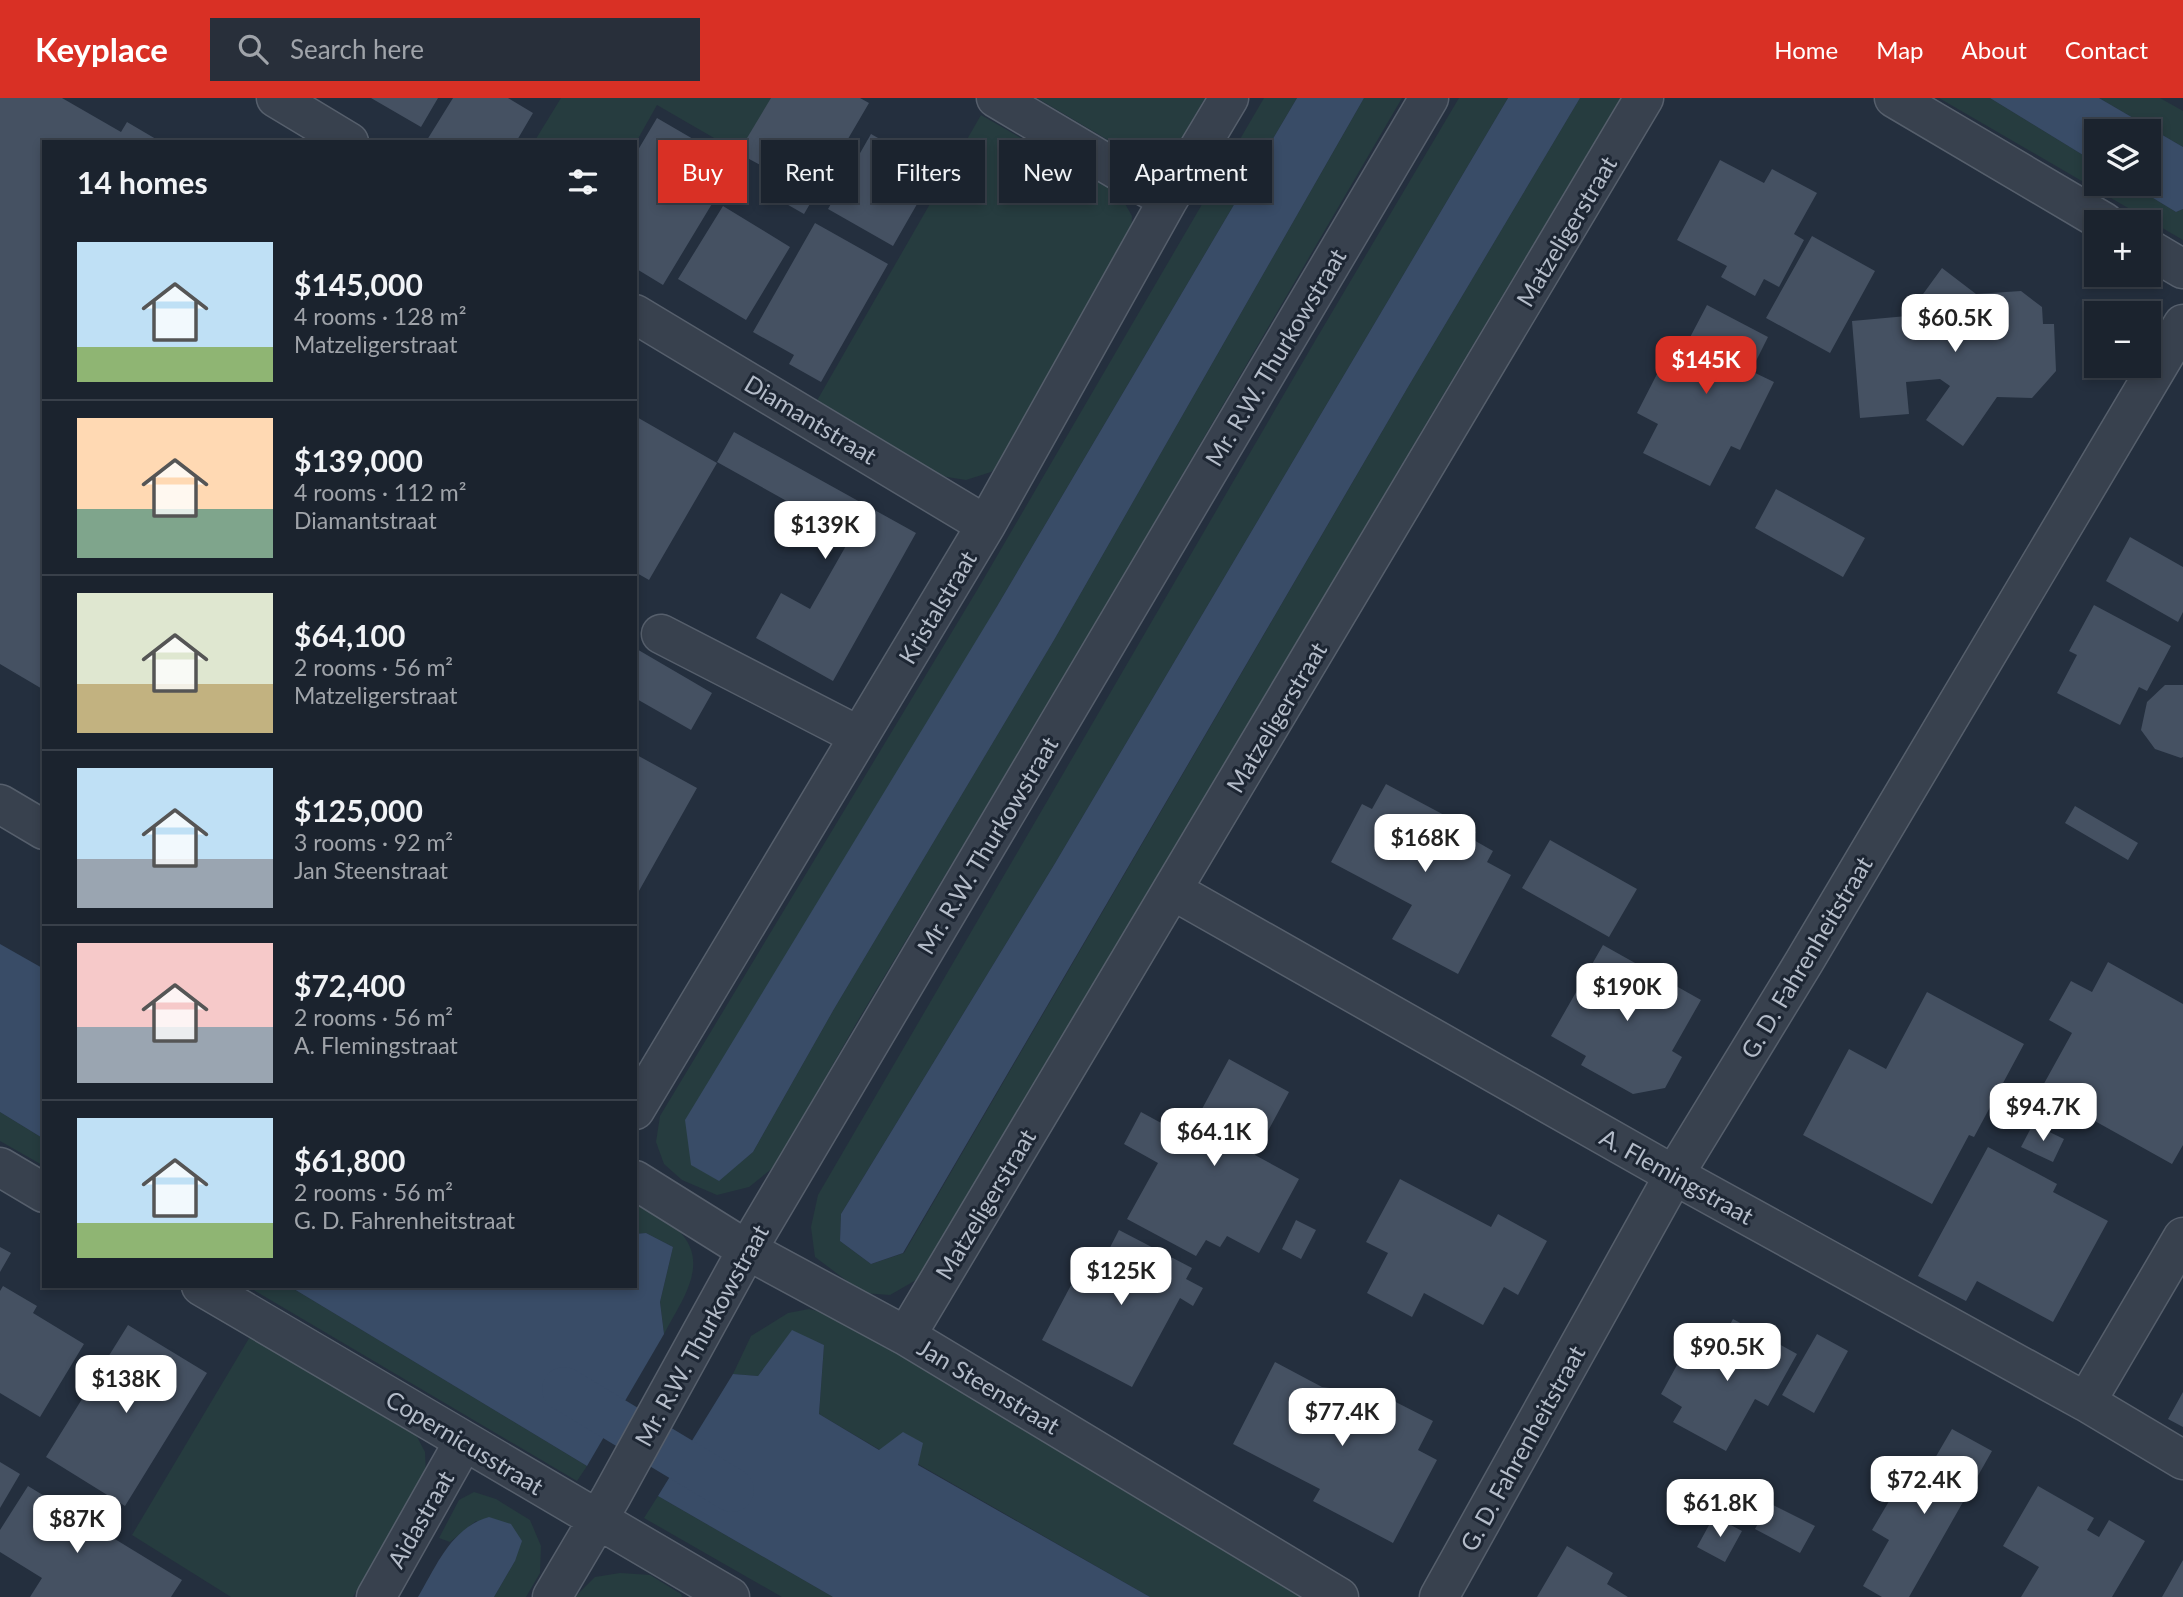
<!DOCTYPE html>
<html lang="en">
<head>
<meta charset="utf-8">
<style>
	body { margin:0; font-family:Lato,sans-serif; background:#282f3a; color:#f1f3f6; height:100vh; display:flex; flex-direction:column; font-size:26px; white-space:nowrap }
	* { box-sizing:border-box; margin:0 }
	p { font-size:23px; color:#a0a4aa }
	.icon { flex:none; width:38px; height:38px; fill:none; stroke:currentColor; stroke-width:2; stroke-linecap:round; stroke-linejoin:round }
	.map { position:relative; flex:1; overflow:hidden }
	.panel { position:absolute; left:42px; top:42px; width:595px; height:1148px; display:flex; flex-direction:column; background:#1b232e; border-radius:0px; box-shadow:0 4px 10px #0003,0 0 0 2px #39404a }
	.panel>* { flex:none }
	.top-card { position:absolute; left:658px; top:42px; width:665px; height:63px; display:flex; gap:14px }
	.buttons { position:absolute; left:2084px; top:21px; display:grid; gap:14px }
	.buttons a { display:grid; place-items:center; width:77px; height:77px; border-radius:0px; background:#1b232e; box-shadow:0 4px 10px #0003,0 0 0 2px #39404a; font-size:35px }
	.price { position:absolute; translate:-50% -60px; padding:0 16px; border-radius:14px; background:#fff; color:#222; font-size:23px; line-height:46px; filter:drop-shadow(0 2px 4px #0008) }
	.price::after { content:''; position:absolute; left:50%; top:42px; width:21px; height:16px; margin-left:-10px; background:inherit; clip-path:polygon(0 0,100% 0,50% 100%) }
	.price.current { background:#d93025; color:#fff }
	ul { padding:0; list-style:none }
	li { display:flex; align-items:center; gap:21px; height:175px; padding:0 35px }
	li+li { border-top:2px solid #39404a }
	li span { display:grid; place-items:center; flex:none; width:196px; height:140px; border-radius:0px; color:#555 }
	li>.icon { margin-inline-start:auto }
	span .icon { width:84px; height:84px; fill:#fffc; stroke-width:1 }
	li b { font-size:30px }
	h2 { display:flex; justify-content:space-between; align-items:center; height:84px; padding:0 35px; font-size:30px }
	.chip { padding:0 24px; border-radius:0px; background:#1b232e; box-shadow:0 4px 10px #0003,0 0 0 2px #39404a; font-size:24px; line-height:63px }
	.chip.current { background:#d93025; color:#fff }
	header { display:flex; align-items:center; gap:42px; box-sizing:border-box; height:98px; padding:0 35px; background:#d93025; color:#fff }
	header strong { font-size:33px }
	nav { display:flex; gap:38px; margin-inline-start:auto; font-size:24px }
	.search { width:490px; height:63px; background:#282f3a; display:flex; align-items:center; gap:18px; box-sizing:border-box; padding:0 24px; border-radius:0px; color:#a0a4aa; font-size:26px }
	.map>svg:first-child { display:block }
</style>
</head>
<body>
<header>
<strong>Keyplace</strong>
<div class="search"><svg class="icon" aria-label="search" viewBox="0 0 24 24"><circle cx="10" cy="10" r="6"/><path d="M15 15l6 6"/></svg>Search here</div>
<nav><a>Home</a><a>Map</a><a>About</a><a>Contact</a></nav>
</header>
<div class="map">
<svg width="2183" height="1499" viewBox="0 0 2183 1499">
	<rect width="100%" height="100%" fill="#242f3e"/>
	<!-- green -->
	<path fill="#263c3f" d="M 561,0 L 772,0 L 740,55 L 657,7 L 635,46 L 635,44 L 534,44 Z
		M 1037,0 L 1205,0 L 1180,43 L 1159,58 L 1135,58 Z
		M 1264,0 L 1297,0 L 996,510 L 718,1083 L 753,1054 L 834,911 L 1054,542 L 1364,0 L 1402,0 L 1077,557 L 857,924 L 775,1068 L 749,1089 L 717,1097 L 682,1082 L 664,1066 L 656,1044 L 660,1018 L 976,494 Z
		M 1459,0 L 1508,0 L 1054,767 L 841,1116 L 840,1143 L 871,1166 L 904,1155 L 1408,289 L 1580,0 L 1621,0 L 1437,307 L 923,1178 L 890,1197 L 863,1195 L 815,1159 L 811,1129 L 818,1097 L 1315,243 Z
		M 1939,0 L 1990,0 L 2096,65 L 2096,86 L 2130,86 L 2176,114 L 2183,111 L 2183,142 Z
		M 2099,0 L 2160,0 L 2183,13 L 2183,49 Z
		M 981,17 L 1120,97 L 1132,118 L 1131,138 L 1005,361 L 991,374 L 966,382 L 941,378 L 815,306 Z
		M 0,1014 L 44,1041 L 44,1068 L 0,1043 Z
		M 635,1106 C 648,1114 667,1122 678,1132 C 712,1165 681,1203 664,1236 L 660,1204 L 673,1149 L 646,1135 L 635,1136 Z
		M 247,1188 L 289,1188 L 587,1368 L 577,1383 Z
		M 809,1211 L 833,1217 L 1315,1499 L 1150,1499 L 918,1366 L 922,1345 L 904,1335 L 880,1352 L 819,1316 L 824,1247 L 792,1233 L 758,1278 L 733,1276 L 751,1238 L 788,1215 Z
		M 251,1237 L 414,1333 L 425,1354 L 426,1377 L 353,1499 L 231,1499 L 132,1437 Z
		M 474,1394 L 496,1401 L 530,1422 L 541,1448 L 540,1475 L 526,1499 L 494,1499 L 515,1463 L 476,1423 L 450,1444 L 439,1440 L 459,1402 Z
		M 658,1398 L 833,1499 L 782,1499 L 644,1420 Z
		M 620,1475 L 650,1477 L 681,1496 L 682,1499 L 575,1499 L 595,1479 Z"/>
	<!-- water -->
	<path fill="#394c67" d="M 1297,0 L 1364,0 L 1054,542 L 834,911 L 753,1054 L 719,1083 L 691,1067 L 685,1022 L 996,510 Z
		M 1508,0 L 1580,0 L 1408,289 L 903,1155 L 871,1166 L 840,1143 L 841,1116 L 1054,767 Z
		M 1990,0 L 2099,0 L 2183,49 L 2183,111 L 2176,114 L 2130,86 L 2149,86 L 2149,33 L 2096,33 L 2096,65 Z
		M 0,846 L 44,871 L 44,1041 L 0,1014 Z
		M 646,1135 L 673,1149 L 660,1204 L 664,1236 L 587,1368 L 289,1188 L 635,1188 L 635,1136 Z
		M 792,1232 L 824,1247 L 819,1316 L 879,1352 L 903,1334 L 923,1345 L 918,1367 L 1150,1499 L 833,1499 L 658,1398 L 733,1276 L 758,1278 Z
		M 489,1419 L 511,1426 L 522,1443 L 515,1463 L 494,1499 L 418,1499 C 437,1467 451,1430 489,1419 Z"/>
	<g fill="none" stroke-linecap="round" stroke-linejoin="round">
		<!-- canal -->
		<path stroke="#394c67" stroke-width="44" d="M 564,1291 L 732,1392"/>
	</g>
	<!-- building -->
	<path fill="#455162" d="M 0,0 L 62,0 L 121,34 L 127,24 L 161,44 L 44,44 L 44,592 L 0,566 Z
		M 371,0 L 438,0 L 421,29 Z
		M 453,0 L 508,0 L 533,15 L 516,44 L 431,44 L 427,42 Z
		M 771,0 L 860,0 L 869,5 L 804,116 L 762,92 L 773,74 L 738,55 Z
		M 657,20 L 736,66 L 663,187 L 635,170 L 635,57 Z
		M 871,36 L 936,73 L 893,148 L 828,111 Z
		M 1720,62 L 1764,85 L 1772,71 L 1817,95 L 1794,136 L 1804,142 L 1779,189 L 1764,181 L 1755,198 L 1721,179 L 1727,168 L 1677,142 Z
		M 723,108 L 790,149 L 746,222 L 678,181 Z
		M 815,125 L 888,166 L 821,284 L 789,266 L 794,257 L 753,234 Z
		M 1812,138 L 1875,173 L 1830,255 L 1766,220 Z
		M 1942,170 L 1976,196 L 2021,193 L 2042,209 L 2043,226 L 2054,226 L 2056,273 L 2032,300 L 1997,299 L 1963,348 L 1926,322 L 1950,288 L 1940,281 L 1906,284 L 1909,316 L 1860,320 L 1852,223 L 1907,218 Z
		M 1707,207 L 1768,239 L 1751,273 L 1774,284 L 1740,352 L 1731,348 L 1710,388 L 1643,355 L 1658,326 L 1637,315 L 1675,241 L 1686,247 Z
		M 635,318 L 717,365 L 649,482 L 635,474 Z
		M 734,334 L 916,435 L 833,583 L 756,540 L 781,495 L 810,511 L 851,439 L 717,364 Z
		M 1776,391 L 1865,440 L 1843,479 L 1755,430 Z
		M 2130,439 L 2183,469 L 2183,514 L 2178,524 L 2106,483 Z
		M 2094,507 L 2171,548 L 2147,593 L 2139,589 L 2120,627 L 2057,595 L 2077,557 L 2069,553 Z
		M 635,550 L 712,595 L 691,632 L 635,600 Z
		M 2165,587 L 2183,587 L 2183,659 L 2181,660 L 2155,651 L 2141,632 L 2147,604 Z
		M 635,656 L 697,690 L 635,800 Z
		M 1386,686 L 1476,734 L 1472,741 L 1493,753 L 1487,764 L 1511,777 L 1458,876 L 1392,841 L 1412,807 L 1331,764 L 1362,706 L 1372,711 Z
		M 2075,708 L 2138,745 L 2128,762 L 2065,725 Z
		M 1550,742 L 1637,791 L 1609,839 L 1522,790 Z
		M 1603,847 L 1701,902 L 1672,953 L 1682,959 L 1665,990 L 1633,996 L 1581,967 L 1586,958 L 1551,938 Z
		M 2108,864 L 2183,906 L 2183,1047 L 2172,1066 L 2093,1022 L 2088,1029 L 2036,1000 L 2072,935 L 2049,922 L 2071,883 L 2092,894 Z
		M 1927,894 L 2024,946 L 1974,1039 L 1969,1037 L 1932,1106 L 1803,1037 L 1849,951 L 1886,971 Z
		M 1229,961 L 1289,994 L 1255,1057 L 1299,1081 L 1259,1155 L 1227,1138 L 1220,1149 L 1206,1142 L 1196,1158 L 1127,1121 L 1158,1065 L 1124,1046 L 1141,1014 L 1174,1032 L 1184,1015 L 1196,1022 Z
		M 2033,1026 L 2064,1041 L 2053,1064 L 2021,1049 Z
		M 1988,1049 L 2057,1086 L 2053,1094 L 2108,1123 L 2053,1224 L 1977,1183 L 1966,1203 L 1918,1178 Z
		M 1400,1081 L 1491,1129 L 1498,1116 L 1547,1143 L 1518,1197 L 1504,1189 L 1483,1227 L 1424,1195 L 1412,1219 L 1367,1195 L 1388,1155 L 1366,1144 Z
		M 1296,1122 L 1316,1132 L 1301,1161 L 1282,1151 Z
		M 1119,1132 L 1192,1170 L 1186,1181 L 1203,1190 L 1193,1208 L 1180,1200 L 1132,1289 L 1042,1242 L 1088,1155 L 1103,1163 Z
		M 0,1149 L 11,1155 L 0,1174 Z
		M 3,1188 L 37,1208 L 33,1215 L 84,1246 L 40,1319 L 0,1295 L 0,1193 Z
		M 1733,1221 L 1797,1256 L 1768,1308 L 1755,1301 L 1726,1353 L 1673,1324 L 1682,1309 L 1661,1296 L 1688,1247 L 1712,1260 Z
		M 128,1227 L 207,1275 L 125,1408 L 46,1359 Z
		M 1817,1236 L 1848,1253 L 1814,1315 L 1782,1297 Z
		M 1275,1264 L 1322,1289 L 1382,1297 L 1433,1323 L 1418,1352 L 1437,1362 L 1393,1445 L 1313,1403 L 1320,1391 L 1233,1346 Z
		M 2183,1294 L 2183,1329 L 2168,1321 Z
		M 1952,1331 L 1992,1353 L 1909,1499 L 1882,1499 L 1863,1488 L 1889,1442 L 1872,1432 L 1898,1388 L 1914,1396 Z
		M 0,1364 L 20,1376 L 0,1410 Z
		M 28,1388 L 182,1482 L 171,1499 L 30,1499 L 42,1480 L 0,1454 L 0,1432 Z
		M 2038,1388 L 2094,1420 L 2087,1432 L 2099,1439 L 2109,1422 L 2145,1443 L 2112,1499 L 2021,1499 L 2039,1469 L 2003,1448 Z
		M 1769,1405 L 1815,1428 L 1800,1455 L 1755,1431 Z
		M 1714,1418 L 1742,1433 L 1725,1464 L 1697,1449 Z
		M 1567,1448 L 1613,1475 L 1607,1486 L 1628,1499 L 1537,1499 Z
		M 2183,1462 L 2183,1499 L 2162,1499 Z"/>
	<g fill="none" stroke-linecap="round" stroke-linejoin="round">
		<!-- minor casing -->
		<g stroke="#565f6c" stroke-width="41">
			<path id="minor" d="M 276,0 L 349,44
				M 996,0 L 1168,102
				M 1894,0 L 2104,124
				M 2149,151 L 2183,171
				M 635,216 L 986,427
				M 661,536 L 859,638
				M 0,706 L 44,732
				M 1172,792 L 1674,1077 L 2086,1304 L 2183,1362
				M 635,1012 L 986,427 L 1168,102 L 1229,0
				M 0,1069 L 44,1095
				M 635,1082 L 747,1152 L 906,1238 L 1339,1499
				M 201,1188 L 730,1499
				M 906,1238 L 1644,0
				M 2086,1304 L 2183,1139
				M 376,1499 L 464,1343
				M 552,1499 L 611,1399 L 747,1152 L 1429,0
				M 1439,1499 L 1674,1077 L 1804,864 L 2183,226"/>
		</g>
		<!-- minor -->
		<use href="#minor" stroke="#38414e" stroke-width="38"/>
	</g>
	<g text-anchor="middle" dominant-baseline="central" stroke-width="6" stroke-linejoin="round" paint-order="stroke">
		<!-- street labels -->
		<g font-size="24" fill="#b4bcc9" stroke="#1d2633">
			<text transform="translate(1566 133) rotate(-59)">Matzeligerstraat</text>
			<text transform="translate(1275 259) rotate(-59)">Mr. R.W. Thurkowstraat</text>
			<text transform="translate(811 321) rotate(31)">Diamantstraat</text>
			<text transform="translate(937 509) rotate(-59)">Kristalstraat</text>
			<text transform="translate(1276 619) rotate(-59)">Matzeligerstraat</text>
			<text transform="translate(987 747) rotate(-59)">Mr. R.W. Thurkowstraat</text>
			<text transform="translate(1806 859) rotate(-59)">G. D. Fahrenheitstraat</text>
			<text transform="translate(1677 1078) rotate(29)">A. Flemingstraat</text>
			<text transform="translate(985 1106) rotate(-59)">Matzeligerstraat</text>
			<text transform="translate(701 1237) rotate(-61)">Mr. R.W. Thurkowstraat</text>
			<text transform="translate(989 1288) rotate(31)">Jan Steenstraat</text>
			<text transform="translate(465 1344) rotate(31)">Copernicusstraat</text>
			<text transform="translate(1522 1350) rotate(-61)">G. D. Fahrenheitstraat</text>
			<text transform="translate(420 1421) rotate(-60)">Aidastraat</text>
		</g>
	</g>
</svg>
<div class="buttons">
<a><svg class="icon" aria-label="layers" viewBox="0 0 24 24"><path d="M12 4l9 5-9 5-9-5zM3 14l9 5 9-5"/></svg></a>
<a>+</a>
<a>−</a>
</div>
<b class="price" style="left:1955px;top:256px">$60.5K</b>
<b class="price current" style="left:1706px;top:298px">$145K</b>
<b class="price" style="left:825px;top:463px">$139K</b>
<b class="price" style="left:1425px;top:776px">$168K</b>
<b class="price" style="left:1627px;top:925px">$190K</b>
<b class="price" style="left:2043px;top:1045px">$94.7K</b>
<b class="price" style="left:1214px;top:1070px">$64.1K</b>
<b class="price" style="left:1121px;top:1209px">$125K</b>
<b class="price" style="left:1727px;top:1285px">$90.5K</b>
<b class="price" style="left:126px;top:1317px">$138K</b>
<b class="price" style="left:1342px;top:1350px">$77.4K</b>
<b class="price" style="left:1924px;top:1418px">$72.4K</b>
<b class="price" style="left:1720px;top:1441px">$61.8K</b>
<b class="price" style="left:77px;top:1457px">$87K</b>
<div class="top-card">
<a class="chip current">Buy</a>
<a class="chip">Rent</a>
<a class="chip">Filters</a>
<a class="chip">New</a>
<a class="chip">Apartment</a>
</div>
<section class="panel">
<h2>14 homes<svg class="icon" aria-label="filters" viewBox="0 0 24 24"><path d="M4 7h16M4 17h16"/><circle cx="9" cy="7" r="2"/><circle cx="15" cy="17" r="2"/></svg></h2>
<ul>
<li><span style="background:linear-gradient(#bfe0f5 75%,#8fb573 0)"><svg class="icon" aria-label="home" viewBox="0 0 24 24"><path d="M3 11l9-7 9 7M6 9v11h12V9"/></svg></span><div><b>$145,000</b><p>4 rooms · 128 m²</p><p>Matzeligerstraat</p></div></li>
<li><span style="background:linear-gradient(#ffd9b3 65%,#7fa58c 0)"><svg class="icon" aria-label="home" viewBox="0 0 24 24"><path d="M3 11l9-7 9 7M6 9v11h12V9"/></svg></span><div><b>$139,000</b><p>4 rooms · 112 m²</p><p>Diamantstraat</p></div></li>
<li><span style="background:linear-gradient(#dfe7d0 65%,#c2b280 0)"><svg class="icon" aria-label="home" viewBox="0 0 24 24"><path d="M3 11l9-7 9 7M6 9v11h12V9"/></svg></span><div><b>$64,100</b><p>2 rooms · 56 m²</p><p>Matzeligerstraat</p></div></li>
<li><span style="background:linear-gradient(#bfe0f5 65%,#9aa5b1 0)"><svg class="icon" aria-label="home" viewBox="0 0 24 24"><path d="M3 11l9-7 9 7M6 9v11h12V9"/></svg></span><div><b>$125,000</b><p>3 rooms · 92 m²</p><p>Jan Steenstraat</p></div></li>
<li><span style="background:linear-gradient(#f6c9c9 60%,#9aa5b1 0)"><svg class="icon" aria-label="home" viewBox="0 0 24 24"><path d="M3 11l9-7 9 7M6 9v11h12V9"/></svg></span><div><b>$72,400</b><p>2 rooms · 56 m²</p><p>A. Flemingstraat</p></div></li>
<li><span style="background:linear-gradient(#bfe0f5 75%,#8fb573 0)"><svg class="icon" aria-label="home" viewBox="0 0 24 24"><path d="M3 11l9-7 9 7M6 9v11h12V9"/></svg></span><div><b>$61,800</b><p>2 rooms · 56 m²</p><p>G. D. Fahrenheitstraat</p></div></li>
</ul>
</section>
</div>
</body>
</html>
